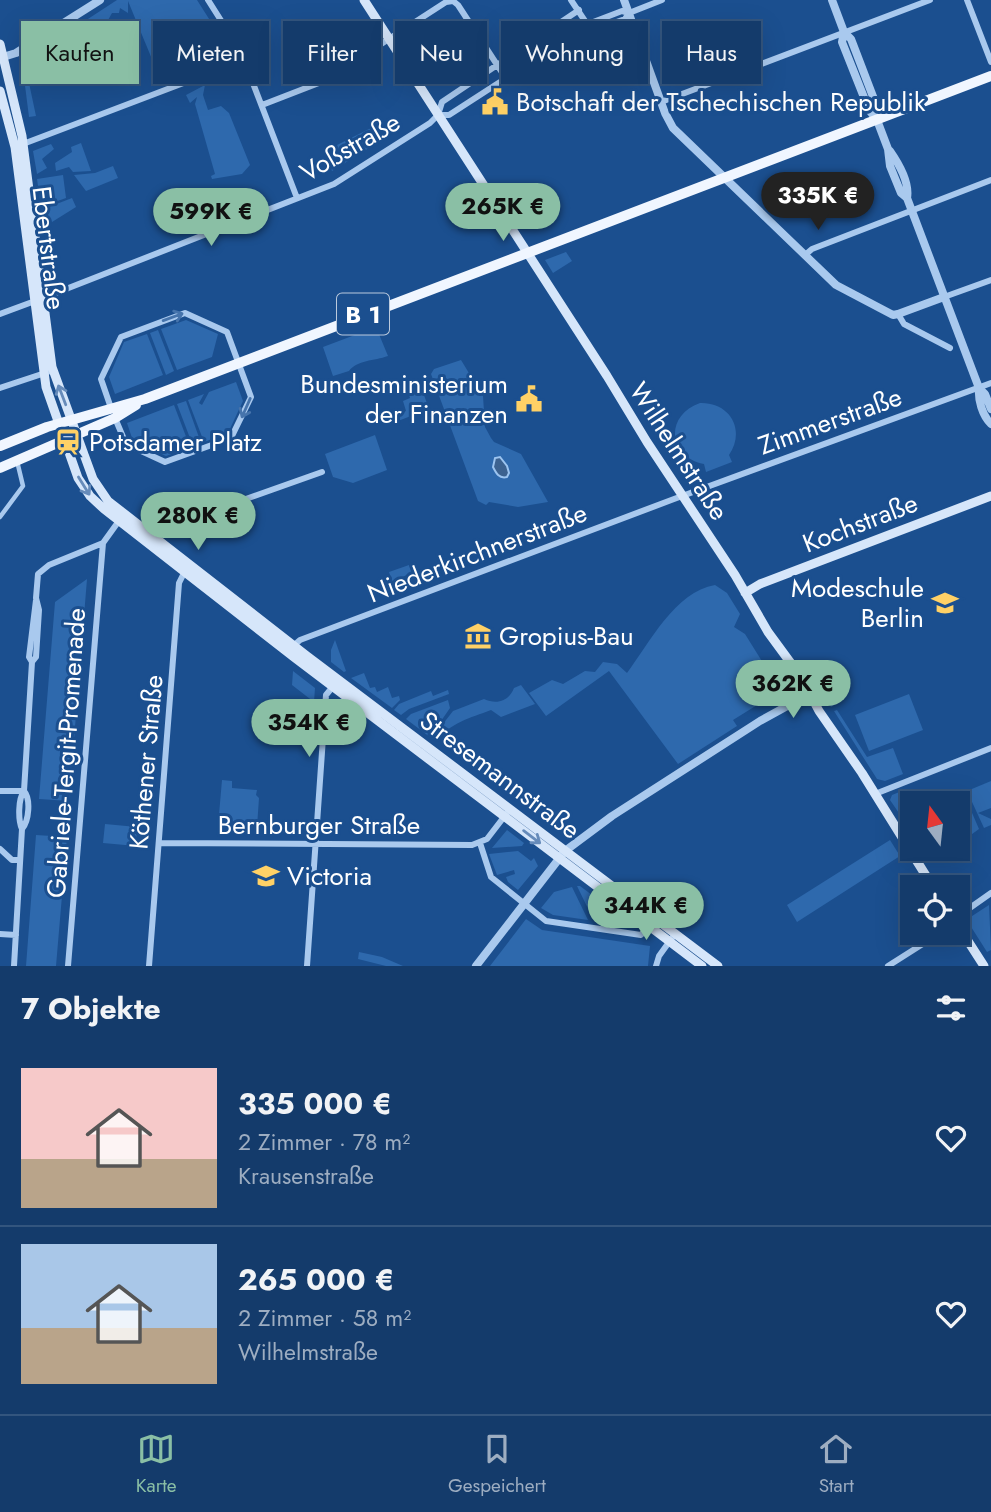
<!DOCTYPE html>
<html lang="de">
<head>
<meta charset="utf-8">
<style>
	body { margin:0; font-family:Jost,sans-serif; background:#214673; color:#f1f3f6; height:100vh; display:flex; flex-direction:column; font-size:26px; white-space:nowrap }
	* { box-sizing:border-box; margin:0 }
	p { font-size:23px; color:#9dadc1 }
	.icon { flex:none; width:38px; height:38px; fill:none; stroke:currentColor; stroke-width:2; stroke-linecap:round; stroke-linejoin:round }
	.map { position:relative; height:966px; overflow:hidden }
	.details { display:flex; flex-direction:column; background:#143b6b; flex:1 }
	.details>* { flex:none }
	.top-card { position:absolute; left:21px; top:21px; width:950px; height:63px; display:flex; gap:14px }
	.needle { width:46px; rotate:345deg }
	.buttons { position:absolute; left:900px; top:791px; display:grid; gap:14px }
	.buttons a { display:grid; place-items:center; width:70px; height:70px; border-radius:0px; background:#143b6b; box-shadow:0 7px 28px #0002,0 0 0 2px #33557e; font-size:35px }
	.price { position:absolute; translate:-50% -60px; padding:0 16px; border-radius:24px; background:#8abfa5; color:#111; font-size:23px; line-height:46px; filter:drop-shadow(0 2px 4px #0008) }
	.price::after { content:''; position:absolute; left:50%; top:42px; width:21px; height:16px; margin-left:-10px; background:inherit; clip-path:polygon(0 0,100% 0,50% 100%) }
	.price.on { background:#222; color:#fff }
	ul { padding:0; list-style:none }
	li { display:flex; align-items:center; gap:21px; height:175px; padding:0 21px }
	li+li { border-top:2px solid #33557e }
	li span { display:grid; place-items:center; flex:none; width:196px; height:140px; border-radius:0px; color:#555 }
	li>.icon { margin-inline-start:auto }
	span .icon { width:84px; height:84px; fill:#fffc; stroke-width:1 }
	li b { font-size:30px }
	h2 { display:flex; justify-content:space-between; align-items:center; height:84px; padding:0 21px; font-size:30px }
	.pill { padding:0 24px; border-radius:0px; background:#143b6b; box-shadow:0 7px 28px #0002,0 0 0 2px #33557e; font-size:24px; line-height:63px }
	.pill.on { background:#8abfa5; color:#111 }
	.tabs { display:flex; justify-content:space-around; align-items:center; height:98px; border-top:2px solid #33557e; background:#143b6b; font-size:19px; color:#9dadc1 }
	.tabs a { display:grid; justify-items:center; gap:4px }
	.tabs .on { color:#8abfa5 }
	.map>svg:first-child { display:block }
</style>
</head>
<body>
<div class="map">
<svg width="991" height="966" viewBox="0 0 991 966">
	<rect width="100%" height="100%" fill="#1b4f8f"/>
	<!-- green -->
	<path fill="#2e69ad" d="M 117,0 L 197,0 L 232,55 L 161,81 L 128,1 L 128,13 L 120,8 L 119,13 L 112,13 L 98,38 L 74,37 L 68,51 L 57,49 L 51,59 L 42,58 L 33,66 L 36,78 L 29,83 L 36,116 L 29,117 L 22,62 Z
		M 322,30 L 326,33 L 328,39 L 317,48 L 312,39 L 314,32 Z
		M 205,85 L 203,95 L 208,110 L 221,106 L 229,113 L 250,165 L 242,174 L 212,179 L 211,176 L 215,174 L 195,104 L 197,97 L 190,103 L 186,95 Z
		M 379,127 L 384,129 L 388,136 L 332,171 L 323,152 L 371,128 Z
		M 81,143 L 91,171 L 73,172 L 69,167 L 56,171 L 55,163 L 72,152 L 71,147 Z
		M 51,144 L 54,149 L 42,159 L 47,168 L 37,174 L 33,151 Z
		M 113,166 L 118,178 L 86,191 L 74,175 L 95,173 Z
		M 63,175 L 66,198 L 41,207 L 37,179 Z
		M 72,198 L 76,207 L 44,227 L 41,210 Z
		M 566,252 L 572,261 L 553,273 L 545,260 Z
		M 186,320 L 218,334 L 212,357 L 177,370 L 161,329 Z
		M 376,327 L 388,356 C 374,361 357,360 349,371 L 333,376 L 323,347 Z
		M 158,330 L 174,371 L 166,375 L 150,333 Z
		M 147,334 L 163,375 L 115,394 L 109,377 L 124,342 Z
		M 461,360 L 483,396 L 485,427 L 491,438 L 494,442 L 521,454 L 548,502 L 518,507 L 489,502 L 486,505 L 478,501 L 431,374 L 434,369 Z
		M 236,382 L 243,401 L 228,433 L 204,442 L 188,400 L 204,394 L 199,403 L 202,405 L 209,392 Z
		M 420,384 L 429,409 L 385,426 L 383,420 L 406,411 L 403,401 L 410,398 L 407,389 Z
		M 186,401 L 201,443 L 193,446 L 177,404 Z
		M 700,403 C 730,402 746,430 729,455 L 732,462 L 706,472 L 704,464 C 667,457 665,415 700,403 Z
		M 174,405 L 190,447 L 166,456 L 133,441 L 127,423 Z
		M 375,435 L 387,470 L 353,483 L 333,477 L 325,454 Z
		M 409,565 L 412,573 L 392,581 L 389,572 Z
		M 87,579 L 69,801 L 39,799 L 55,602 Z
		M 715,585 L 727,593 L 740,614 L 734,627 L 745,634 L 778,687 L 767,699 L 733,720 L 737,726 L 678,764 L 609,671 L 546,716 L 529,693 L 552,680 L 563,684 L 585,671 L 595,672 L 603,662 L 617,664 L 627,673 C 650,642 675,592 715,585 Z
		M 335,640 L 346,671 L 344,672 L 331,662 L 331,650 Z
		M 812,665 L 836,704 L 831,707 L 807,669 Z
		M 293,671 L 315,688 L 314,702 L 292,685 Z
		M 364,673 L 370,688 L 375,687 L 377,692 L 388,687 L 392,698 L 399,696 L 400,700 L 392,708 L 351,678 Z
		M 521,685 L 535,704 L 501,717 L 491,710 C 470,718 450,723 436,741 L 432,738 L 453,711 L 484,699 C 497,705 509,701 514,688 Z
		M 448,690 L 449,694 L 409,709 L 401,715 L 394,710 L 399,704 L 431,691 L 433,696 Z
		M 909,694 L 923,730 L 869,751 L 855,715 Z
		M 448,700 L 450,708 L 430,737 L 406,719 L 411,714 Z
		M 837,710 L 867,757 L 893,748 L 903,774 L 885,781 L 877,779 L 834,711 Z
		M 222,780 L 232,781 L 232,788 L 257,790 L 256,795 L 259,798 L 257,827 L 218,826 Z
		M 991,781 L 991,808 L 978,813 L 991,819 L 991,825 L 984,828 L 967,791 Z
		M 902,791 L 912,807 L 912,813 L 903,819 L 890,800 L 892,795 Z
		M 963,792 L 979,829 L 968,837 L 961,836 L 966,833 L 957,819 L 957,803 L 947,803 L 945,799 Z
		M 105,824 L 137,827 L 136,846 L 103,843 Z
		M 507,830 L 524,843 L 522,846 L 492,848 Z
		M 36,835 L 67,837 L 56,966 L 26,966 Z
		M 890,840 L 900,856 L 797,922 L 787,905 Z
		M 518,851 L 531,861 L 534,858 L 538,866 L 518,890 L 508,882 L 506,877 L 515,874 L 514,870 L 497,875 L 489,854 Z
		M 955,875 L 969,897 L 961,902 L 957,901 L 957,887 L 946,887 L 943,883 Z
		M 577,886 L 580,886 L 636,928 L 594,921 Z
		M 572,887 L 588,920 L 553,915 L 541,908 L 554,892 Z
		M 989,905 L 991,950 L 987,952 L 968,922 L 969,918 Z
		M 526,919 L 542,930 L 650,946 L 648,966 L 490,966 Z
		M 359,952 L 382,957 L 403,966 L 386,966 L 358,959 Z"/>
	<!-- water -->
	<path fill="#3c6290" stroke="#9cc4f0" stroke-width="2" d="M 500,457 L 507,466 L 509,473 L 507,477 C 499,479 496,473 493,467 L 495,458 Z"/>
	<g fill="none" stroke-linecap="round" stroke-linejoin="round">
		<!-- pedestrian -->
		<path stroke="#a9c9ee" stroke-width="4.5" d="M 0,517 L 23,486 L 17,461"/>
		<!-- minor -->
		<path stroke="#a9c9ee" stroke-width="6" d="M 208,0 L 241,52 L 297,198
			M 571,0 L 589,27
			M 967,0 L 991,62
			M 588,24 L 622,11 L 629,13 L 662,0
			M 661,102 L 930,0
			M 262,105 L 324,81 L 446,2 L 453,1 L 458,5 L 507,80
			M 438,115 L 449,115 L 500,82 L 515,77 L 582,34 L 625,19 L 629,13
			M 23,144 L 244,60
			M 805,255 L 812,249 L 991,180
			M 944,297 L 991,280
			M 43,298 L 334,184 L 430,123 L 438,115 L 442,102 L 579,10
			M 0,314 L 35,301
			M 898,314 L 904,324 L 950,348
			M 0,388 L 48,372
			M 111,408 L 101,379 L 121,337 L 185,313 L 227,332 L 251,397 L 231,438 L 165,462 L 126,444 L 115,418
			M 155,537 L 164,528 L 322,472
			M 291,648 L 300,640 L 674,499 L 991,383
			M 32,662 L 29,657 L 36,600
			M 0,791 L 24,791
			M 875,794 L 991,748
			M 22,829 C 29,821 31,799 24,791
			M 159,843 L 472,845 L 487,839 L 507,813
			M 480,843 L 491,877 L 546,921 L 641,935 L 649,925
			M 0,849 L 12,860 L 20,860
			M 957,917 L 991,893
			M 0,934 L 16,935
			M 14,966 L 22,829 C 18,820 18,799 24,791 L 32,662 L 36,657 L 39,610 L 36,598 L 38,574 L 49,565 L 103,543 L 121,518
			M 68,966 L 103,543
			M 149,966 L 179,583 L 186,569
			M 307,966 L 326,695 L 335,684
			M 656,966 L 659,956 L 672,938
			M 888,966 L 940,933"/>
		<!-- tertiary -->
		<path stroke="#a9c9ee" stroke-width="8" d="M 624,0 L 665,113 L 673,128 L 836,285 L 893,315 L 898,314 L 944,297
			M 832,0 L 844,32 L 851,39 L 877,107 L 877,120 L 888,149 L 890,166 L 901,193 L 907,198 L 979,388 C 978,400 982,415 991,424
			M 844,32 L 842,42 L 869,110 L 877,120
			M 0,58 L 16,53 L 100,0
			M 890,151 C 899,164 910,182 907,198
			M 979,388 L 985,394 L 991,409
			M 476,966 L 565,851 L 612,816 L 760,721 L 809,694"/>
		<!-- secondary -->
		<path stroke="#d6e6fa" stroke-width="9" d="M 364,0 L 607,376 L 647,442 L 735,575 L 768,632 L 801,677 L 819,711 L 862,773 L 933,887
			M 0,44 L 22,136 L 52,367 L 93,479 L 108,501 L 307,656 L 718,966
			M 0,91 L 15,147 L 46,387 L 78,478 L 90,496 L 104,509 L 295,658 L 702,966
			M 745,593 L 760,584 L 991,496
			M 957,924 L 984,966"/>
		<!-- primary -->
		<path stroke="#f0f6ff" stroke-width="10" d="M 0,446 L 47,427 L 145,399 L 991,76
			M 0,468 L 115,418 L 136,405"/>
	</g>
	<!-- one-way arrows -->
	<defs><path id="oneway-shaft" d="M-6 0H5M1.5-3L5.5 0L1.5 3" fill="none" stroke-width="1.6" stroke-linecap="round" stroke-linejoin="round" transform="scale(1.75)"/></defs>
	<g stroke="#4674ac">
		<use href="#oneway-shaft" transform="translate(173 317) rotate(-20)"/>
		<use href="#oneway-shaft" transform="translate(246 408) rotate(114)"/>
	</g>
	<g stroke="#668bba">
		<use href="#oneway-shaft" transform="translate(62 395) rotate(-111)"/>
		<use href="#oneway-shaft" transform="translate(84 486) rotate(58)"/>
		<use href="#oneway-shaft" transform="translate(532 837) rotate(37)"/>
	</g>
	<!-- icons -->
	<defs>
		<g id="civic-bare" transform="scale(2.1)"><path d="M-.6-6.5H3V-4.5H.6V-3L4-1V1h2V6H-6V1h2V-1L-.6-3ZM-1.2 2.5V6h2.4V2.5Z" fill="#ffd166" stroke="#1b4f8f" stroke-width="2.5" paint-order="stroke"/></g>
		<g id="station-bare" transform="scale(2.1)"><path d="M-3-6H3Q5-6 5-4V2Q5 4 3 4L4.5 6H3L1.5 4h-3L-3 6H-4.5L-3 4Q-5 4-5 2V-4Q-5-6-3-6ZM-3.5-4v3h7v-3ZM-3.5 1v1.5H-2V1ZM2 1v1.5H3.5V1Z" fill="#ffd166" stroke="#1b4f8f" stroke-width="2.5" paint-order="stroke"/></g>
		<g id="university-bare" transform="scale(2.1)"><path d="M0-5L7-2L0 1L-7-2ZM-4 1L0 2.5L4 1V4Q0 6-4 4Z" fill="#ffd166" stroke="#1b4f8f" stroke-width="2.5" paint-order="stroke"/></g>
		<g id="museum-bare" transform="scale(2.1)"><path d="M0-6L6-3V-2H-6V-3ZM-5-1h2V3h-2ZM-1-1h2V3h-2ZM3-1h2V3H3ZM-6 4H6V6H-6Z" fill="#ffd166" stroke="#1b4f8f" stroke-width="2.5" paint-order="stroke"/></g>
	</defs>
	<g fill-rule="evenodd">
		<use href="#civic-bare" x="495" y="102"/>
		<use href="#civic-bare" x="529" y="399"/>
		<use href="#station-bare" x="68" y="442"/>
		<use href="#university-bare" x="945" y="603"/>
		<use href="#museum-bare" x="478" y="636"/>
		<use href="#university-bare" x="266" y="876"/>
	</g>
	<g text-anchor="middle" dominant-baseline="central" stroke-width="6" stroke-linejoin="round" paint-order="stroke">
		<!-- shield labels -->
		<rect fill="#1b4f8f" stroke="#bbcadd" stroke-width="2" x="337" y="293.5" width="52" height="41" rx="5"/>
		<g font-size="24" font-weight="bold" fill="#fff">
			<text x="363" y="314">B 1</text>
		</g>
		<!-- poi labels -->
		<g font-size="26" fill="#fff" stroke="#1b4f8f" text-anchor="start">
			<text x="516" y="102">Botschaft der Tschechischen Republik</text>
			<text x="508" y="384" text-anchor="end">Bundesministerium<tspan x="508" dy="30">der Finanzen</tspan></text>
			<text x="89" y="442">Potsdamer Platz</text>
			<text x="924" y="588" text-anchor="end">Modeschule<tspan x="924" dy="30">Berlin</tspan></text>
			<text x="499" y="636">Gropius-Bau</text>
			<text x="287" y="876">Victoria</text>
		</g>
		<!-- street labels -->
		<g font-size="26" fill="#fff" stroke="#1b4f8f">
			<text transform="translate(350 147) rotate(-30)">Voßstraße</text>
			<text transform="translate(49 248) rotate(83)">Ebertstraße</text>
			<text transform="translate(830 421) rotate(-20)">Zimmerstraße</text>
			<text transform="translate(679 451) rotate(57)">Wilhelmstraße</text>
			<text transform="translate(860 523) rotate(-21)">Kochstraße</text>
			<text transform="translate(477 553) rotate(-21)">Niederkirchnerstraße</text>
			<text transform="translate(66 753) rotate(-86)">Gabriele-Tergit-Promenade</text>
			<text transform="translate(146 762) rotate(-85)">Köthener Straße</text>
			<text transform="translate(500 775) rotate(37)">Stresemannstraße</text>
			<text x="319" y="825">Bernburger Straße</text>
		</g>
	</g>
</svg>
<div class="buttons">
<a><svg class="needle" viewBox="-14 -14 28 28"><path d="M0-13l5 13h-10z" fill="#e53935"/><path d="M0 13l5-13h-10z" fill="#9dadc1"/></svg></a>
<a><svg class="icon" aria-label="locate" viewBox="0 0 24 24"><circle cx="12" cy="12" r="6"/><path d="M12 2v4M12 18v4M2 12h4M18 12h4"/></svg></a>
</div>
<b class="price on" style="left:818px;top:232px">335K €</b>
<b class="price" style="left:503px;top:243px">265K €</b>
<b class="price" style="left:211px;top:248px">599K €</b>
<b class="price" style="left:198px;top:552px">280K €</b>
<b class="price" style="left:793px;top:720px">362K €</b>
<b class="price" style="left:309px;top:759px">354K €</b>
<b class="price" style="left:646px;top:942px">344K €</b>
<div class="top-card">
<a class="pill on">Kaufen</a>
<a class="pill">Mieten</a>
<a class="pill">Filter</a>
<a class="pill">Neu</a>
<a class="pill">Wohnung</a>
<a class="pill">Haus</a>
</div>
</div>
<section class="details">
<h2>7 Objekte<svg class="icon" aria-label="filters" viewBox="0 0 24 24"><path d="M4 7h16M4 17h16"/><circle cx="9" cy="7" r="2"/><circle cx="15" cy="17" r="2"/></svg></h2>
<ul>
<li><span style="background:linear-gradient(#f6c9c9 65%,#b9a48a 0)"><svg class="icon" aria-label="home" viewBox="0 0 24 24"><path d="M3 11l9-7 9 7M6 9v11h12V9"/></svg></span><div><b>335 000 €</b><p>2 Zimmer · 78 m²</p><p>Krausenstraße</p></div><svg class="icon" aria-label="heart" viewBox="0 0 24 24"><path d="M12 20l-8-8c-3-5 5-10 8-4 3-6 11-1 8 4z"/></svg></li>
<li><span style="background:linear-gradient(#a9c7e8 60%,#b9a48a 0)"><svg class="icon" aria-label="home" viewBox="0 0 24 24"><path d="M3 11l9-7 9 7M6 9v11h12V9"/></svg></span><div><b>265 000 €</b><p>2 Zimmer · 58 m²</p><p>Wilhelmstraße</p></div><svg class="icon" aria-label="heart" viewBox="0 0 24 24"><path d="M12 20l-8-8c-3-5 5-10 8-4 3-6 11-1 8 4z"/></svg></li>
</ul>
</section>
<nav class="tabs">
<a class="on"><svg class="icon" aria-label="map" viewBox="0 0 24 24"><path d="M3 6l6-2 6 2 6-2v14l-6 2-6-2-6 2zM9 4v14M15 6v14"/></svg>Karte</a>
<a><svg class="icon" aria-label="saved" viewBox="0 0 24 24"><path d="M7 4h10v16l-5-4-5 4z"/></svg>Gespeichert</a>
<a><svg class="icon" aria-label="home" viewBox="0 0 24 24"><path d="M3 11l9-7 9 7M6 9v11h12V9"/></svg>Start</a>
</nav>
</body>
</html>
